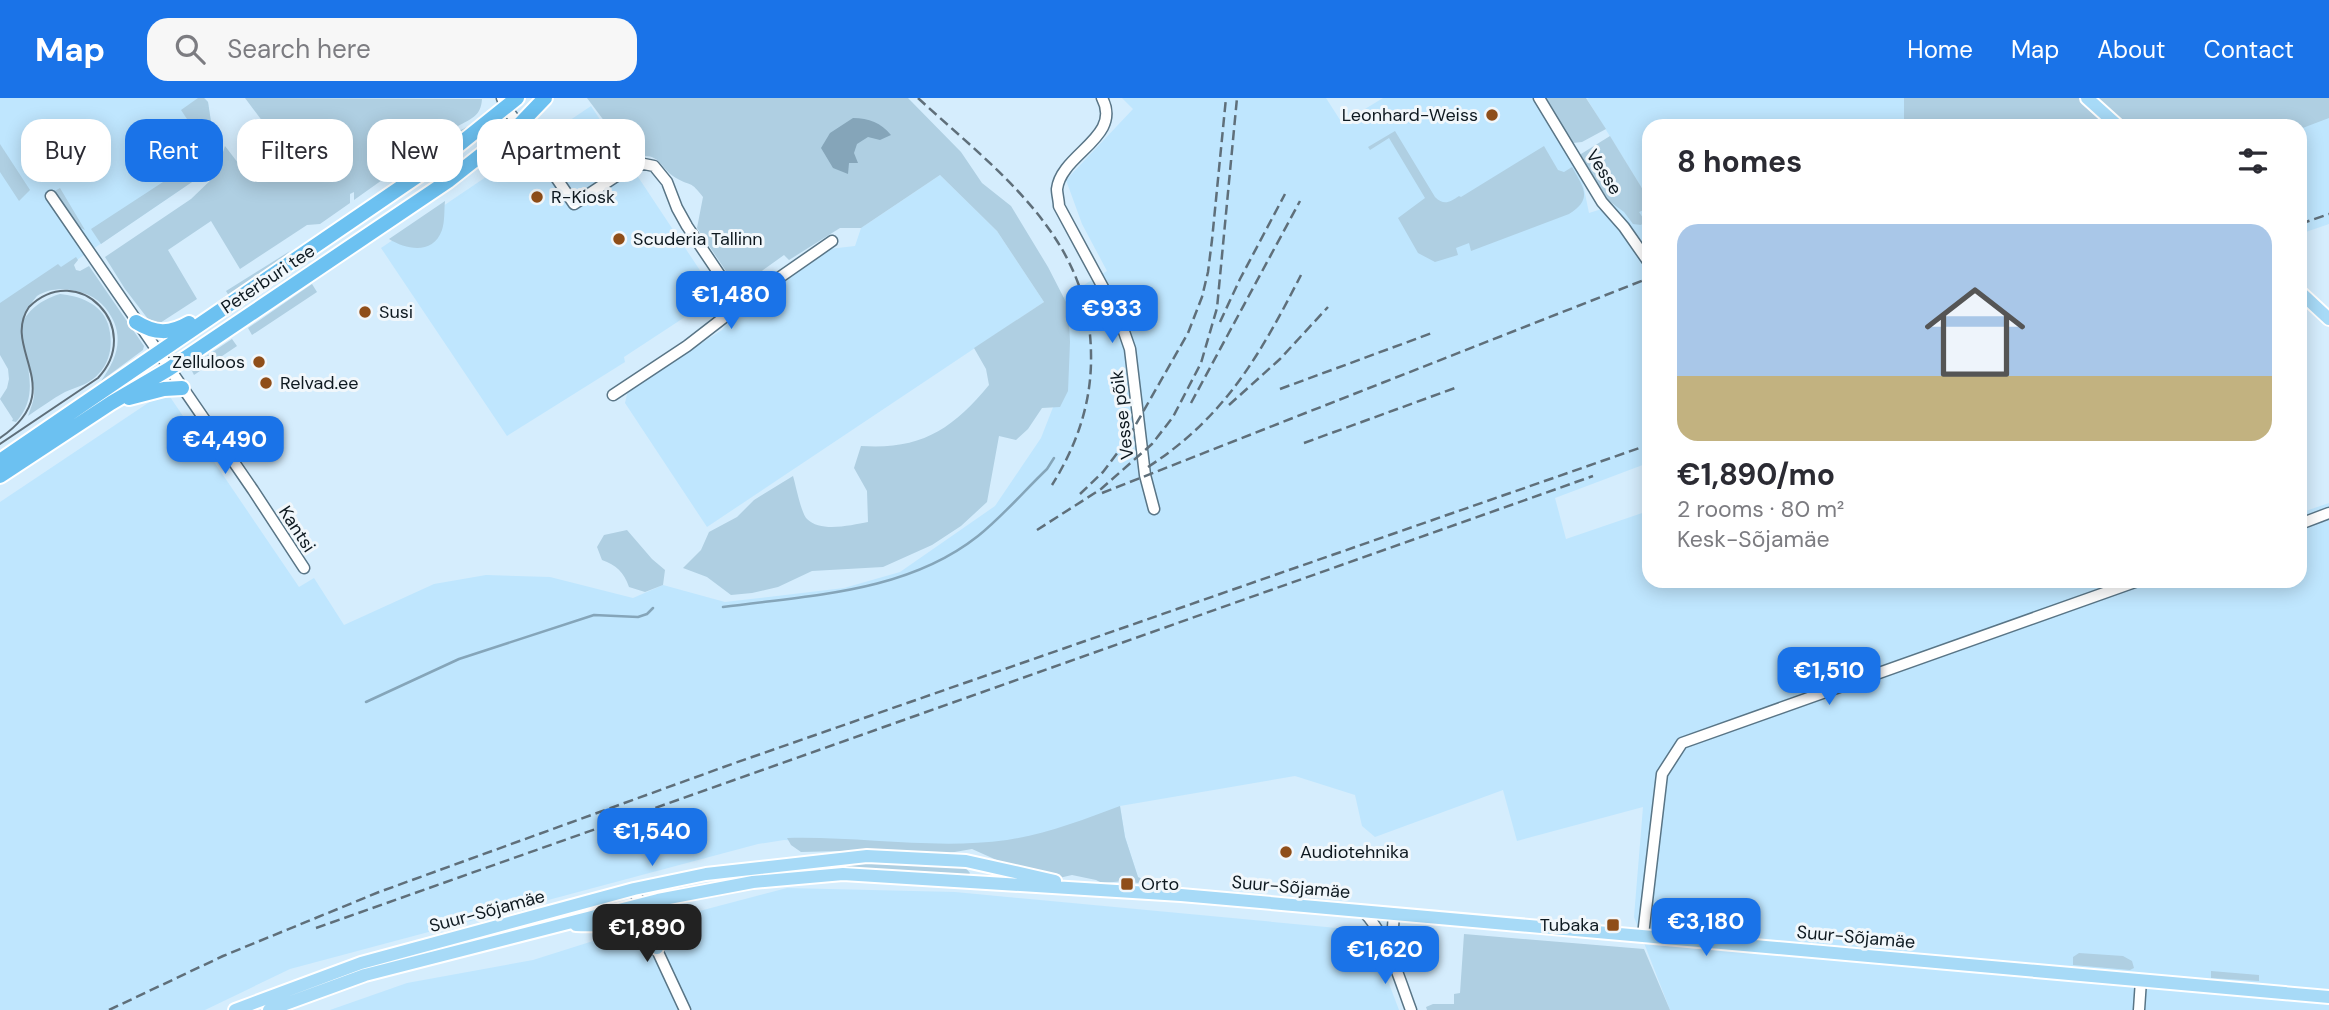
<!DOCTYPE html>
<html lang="en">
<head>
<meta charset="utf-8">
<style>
	body { margin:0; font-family:"DM Sans",sans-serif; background:#f7f7f7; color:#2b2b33; height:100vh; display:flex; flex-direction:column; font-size:26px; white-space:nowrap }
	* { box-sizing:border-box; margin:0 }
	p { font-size:23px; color:#7c7c81 }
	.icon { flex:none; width:38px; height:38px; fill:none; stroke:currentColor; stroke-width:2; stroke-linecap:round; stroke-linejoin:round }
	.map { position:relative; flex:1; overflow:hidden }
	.sheet { position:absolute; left:1642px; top:21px; width:665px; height:469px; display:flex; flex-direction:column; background:#fff; border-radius:21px; box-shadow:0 4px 18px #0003 }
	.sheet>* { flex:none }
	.banner { position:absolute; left:21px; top:21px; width:665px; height:63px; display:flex; gap:14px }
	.price { position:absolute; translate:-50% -60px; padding:0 16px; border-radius:14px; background:#1a73e8; color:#fff; font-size:23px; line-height:46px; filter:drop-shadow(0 2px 4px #0008) }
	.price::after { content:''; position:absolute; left:50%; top:42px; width:21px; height:16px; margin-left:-10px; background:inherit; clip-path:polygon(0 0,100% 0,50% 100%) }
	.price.selected { background:#222; color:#fff }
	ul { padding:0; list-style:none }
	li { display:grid; align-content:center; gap:14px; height:371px; padding:0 35px }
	li span { display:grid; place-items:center; height:217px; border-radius:21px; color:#555 }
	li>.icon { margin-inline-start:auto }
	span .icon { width:126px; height:126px; fill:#fffc; stroke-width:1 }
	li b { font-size:30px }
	h2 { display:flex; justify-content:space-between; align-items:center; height:84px; padding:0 35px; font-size:30px }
	.pill { padding:0 24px; border-radius:21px; background:#fff; box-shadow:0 4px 18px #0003; font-size:24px; line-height:63px }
	.pill.selected { background:#1a73e8; color:#fff }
	header { display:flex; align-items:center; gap:42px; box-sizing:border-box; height:98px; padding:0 35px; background:#1a73e8; color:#fff }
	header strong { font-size:33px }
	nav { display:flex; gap:38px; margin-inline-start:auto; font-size:24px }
	.search { width:490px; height:63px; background:#f7f7f7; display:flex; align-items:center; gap:18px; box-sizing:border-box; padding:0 24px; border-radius:21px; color:#7c7c81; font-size:26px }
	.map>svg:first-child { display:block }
</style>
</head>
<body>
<header>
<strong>Map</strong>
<div class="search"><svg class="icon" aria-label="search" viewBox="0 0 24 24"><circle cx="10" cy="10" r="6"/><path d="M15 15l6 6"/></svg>Search here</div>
<nav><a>Home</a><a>Map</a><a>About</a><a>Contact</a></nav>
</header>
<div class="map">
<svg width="2329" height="912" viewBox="0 0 2329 912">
	<rect width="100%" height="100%" fill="#d5edfd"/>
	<!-- built -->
	<path fill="#bfe6fe" d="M 0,0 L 205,0 L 208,4 L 215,50 L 204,72 L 192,84 L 0,214 Z
		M 1122,0 L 1326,0 L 1342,25 L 1383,0 L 1533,0 L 1582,81 L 1589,115 L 1646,97 L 1587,1 L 1589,0 L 1904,0 L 1904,28 L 1648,28 L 1648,365 L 1555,400 L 1566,441 L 1648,413 L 1648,483 L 2300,483 L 2300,415 L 2329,405 L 2329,912 L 1670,912 L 1634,819 L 1643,709 L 1517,743 L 1503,692 L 1375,739 L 1362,728 L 1355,697 L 1295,678 L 1120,708 L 1125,739 L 1138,779 L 981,747 L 940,749 L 784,742 L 758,746 L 290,871 L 205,912 L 0,912 L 0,404 L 166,293 L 299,489 L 314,480 L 344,527 L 434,486 L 486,477 L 550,479 L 633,500 L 663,487 L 725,504 L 844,490 L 900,474 L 995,408 L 1041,340 L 1057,299 L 1062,200 L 1107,173 L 1082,126 L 1066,82 L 1133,11 Z
		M 591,8 L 717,198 L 624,259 L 625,264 L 507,338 L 381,150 Z
		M 2329,19 L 2329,126 L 2300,136 L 2300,30 Z
		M 940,77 L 997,133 L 1044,204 L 707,429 L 625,305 L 628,292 L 722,232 L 735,216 L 829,151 L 855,148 L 861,130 Z
		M 787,790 L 955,794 L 1369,833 L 1399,912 L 330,912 L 407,885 L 533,862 L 631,831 Z"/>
	<!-- green -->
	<path fill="#afcfe2" d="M 198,0 L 204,0 L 208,4 L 215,50 L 204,72 L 192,84 L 101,146 L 91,131 L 209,54 L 181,12 Z
		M 245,0 L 482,1 C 481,18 471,21 458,28 L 354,102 L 354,94 L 350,96 L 350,105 L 320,126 L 307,127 L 240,171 L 211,123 L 168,152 L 197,201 L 160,225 L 148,221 L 125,191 L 105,159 L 191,101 L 215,78 L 225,48 L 245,74 L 274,58 L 266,28 Z
		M 587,0 L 908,0 L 961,54 L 982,85 L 1011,108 L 1048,169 L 1068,208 L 1070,244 L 1068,293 L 1060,309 L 1042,310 L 1028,331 L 1016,342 L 999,338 L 987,404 L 961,428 L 932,447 L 883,469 L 812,473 L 778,489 L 752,495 L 731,497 L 707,479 L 683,470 L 701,452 L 709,434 L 737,419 L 754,402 L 793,378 C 796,388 801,415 807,421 C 821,435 851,427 868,424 L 867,393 L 854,370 L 861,348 C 920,352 952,332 989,287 L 986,271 L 974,250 L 1044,204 L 997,133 L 940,77 L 861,130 L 840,130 L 789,162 L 784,157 L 752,180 L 741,185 L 732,182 L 697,130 L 703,99 C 690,82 692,89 676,80 C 658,69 661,52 632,60 Z
		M 1543,0 L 1586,0 L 1606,31 L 1582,44 L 1573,45 Z
		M 1904,0 L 2329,0 L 2329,20 L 2300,31 L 2300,28 L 1904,28 Z
		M 477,24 L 449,46 L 395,84 L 395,82 L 461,32 Z
		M 1395,33 L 1435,99 C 1444,108 1450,104 1459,98 L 1461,99 L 1544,48 L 1558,72 L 1564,74 L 1572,69 C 1584,90 1593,101 1569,116 L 1471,153 L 1469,145 L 1456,150 L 1458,157 L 1435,164 L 1418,155 L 1398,120 L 1425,100 L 1389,40 L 1370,52 L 1368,49 Z
		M 1610,38 L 1648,100 L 1648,112 L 1646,111 L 1639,114 L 1645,123 L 1641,127 L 1633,126 L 1624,114 L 1609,103 L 1581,59 L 1581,56 Z
		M 522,45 L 524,50 C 517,62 496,76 482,76 L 516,46 Z
		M 0,46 L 30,92 L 19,103 L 0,74 Z
		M 60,90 L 85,132 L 79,129 L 53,94 Z
		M 445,103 C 444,112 445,123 442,132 C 433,157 407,152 389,141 Z
		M 290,153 L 271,170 L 229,198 L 226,193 Z
		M 76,159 L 78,162 L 74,167 L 76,172 L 80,173 L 89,168 L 144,248 L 143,252 L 101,283 C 114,265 123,246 114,224 C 108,210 97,199 83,195 C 68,190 51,189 37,198 C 0,239 53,283 16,324 L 12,323 L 13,321 L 0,301 L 7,290 L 9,281 L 8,271 L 0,257 L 0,205 L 58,166 L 61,169 Z
		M 312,186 L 317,194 L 252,237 L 248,230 Z
		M 60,196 C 79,198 101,205 108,226 C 115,249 109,274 85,286 C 79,289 71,291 65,294 C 52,301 40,310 28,318 C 31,309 35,301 34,291 C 33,278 25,266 21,254 C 13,224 33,204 60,196 Z
		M 232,241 L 237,248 L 194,277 L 190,269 Z
		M 627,432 L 652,461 L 665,472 L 663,487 L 645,494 L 629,489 C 624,474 616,467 602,462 L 597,449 L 604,437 Z
		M 1120,708 L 1125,739 L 1138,779 L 1142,781 L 1138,785 L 1125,783 L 1102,785 L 1096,782 L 1072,777 L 1059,780 L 1010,768 L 972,751 L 949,755 L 882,752 L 801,754 L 791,747 L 787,740 C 860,738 934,752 1007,742 C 1046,736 1083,722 1120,708 Z
		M 867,764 L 965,769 L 970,775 L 968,778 L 959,779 L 854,771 L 801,773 Z
		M 1464,836 L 1644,851 L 1670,912 L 1427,912 L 1426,909 L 1433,906 L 1454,906 L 1454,896 L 1460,895 Z
		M 2079,855 L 2123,858 L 2132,863 L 2134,870 L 2130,872 L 2073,867 L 2073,859 Z
		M 2211,873 L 2259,877 L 2259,883 L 2211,880 Z"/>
	<!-- water -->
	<path fill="#85a5b9" d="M 853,20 C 869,20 881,25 891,37 L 880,42 L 868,39 L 857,46 L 854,55 L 858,65 L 849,65 L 848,76 L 833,70 L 821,50 L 830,35 Z"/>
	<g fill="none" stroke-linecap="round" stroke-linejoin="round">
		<!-- stream -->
		<path stroke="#85a5b9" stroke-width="2.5" d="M 723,509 C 810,497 906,495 978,438 C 1003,418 1024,393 1047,371 L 1054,360
			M 366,604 L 459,561 L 594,517 L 638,519 L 647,516 L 653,510"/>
		<!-- minor casing -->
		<g stroke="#597586" stroke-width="13">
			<path id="minor" d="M 502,0 L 506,10 L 519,27 L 521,38 L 526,46 L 536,50 L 574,106 L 630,69 L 644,66 L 654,68 L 667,84 L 677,110 L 687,128 L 740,207
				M 1102,0 C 1123,39 1061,56 1057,91 C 1057,96 1059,103 1059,108 L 1119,219 L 1130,251 L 1145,377 L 1154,411
				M 1539,0 L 1602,104 L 1624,129 L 1647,162
				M 519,27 C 532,31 536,36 536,50
				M 51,98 L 253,392 L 304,470
				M 613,297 L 687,248 L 740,207 L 832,143
				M 2300,426 L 2329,415
				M 634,791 L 657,852 L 685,912
				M 1363,813 C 1387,837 1399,880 1411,912
				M 1643,837 L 1662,676 L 1682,645 L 2138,483
				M 1388,854 L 1392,842 L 1394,816
				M 2139,912 L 2141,882"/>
		</g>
		<!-- major casing -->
		<g stroke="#fff" stroke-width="16">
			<path id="major" d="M 2087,0 L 2118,28
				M 2300,194 L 2329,221
				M 576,827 C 619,829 621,818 657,850
				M 235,912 L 361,865 L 634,791 L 706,776 L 867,758 L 966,763 L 1055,783
				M 269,912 L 365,877 L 658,802 L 753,784 L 843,776 L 1181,797 L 2329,899"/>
		</g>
		<!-- highway casing -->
		<g stroke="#fff" stroke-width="18">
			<path id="highway" d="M 136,224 C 155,236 170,236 189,225
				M 129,300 L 164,291 L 182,290
				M 0,363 L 435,66 L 517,0
				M 0,378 L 111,305 L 169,271 L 448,83 L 519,27 L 545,0"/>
		</g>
		<!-- minor -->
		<use href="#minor" stroke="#fff" stroke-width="10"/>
		<!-- major -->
		<use href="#major" stroke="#a7daf7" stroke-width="12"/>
		<!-- highway -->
		<use href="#highway" stroke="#6cc1f1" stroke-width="14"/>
		<!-- tram -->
		<path stroke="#5f6f7a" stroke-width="2" d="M 0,340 C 71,292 0,251 29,209 C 78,161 145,230 98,280 L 0,346"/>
		<!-- rail -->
		<path stroke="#5f6f7a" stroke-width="2.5" stroke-dasharray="10 5" stroke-linecap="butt" d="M 918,0 C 997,73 1090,138 1091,256 C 1092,304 1077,347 1052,387
			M 2300,126 L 2329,116
			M 1220,224 L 1240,181 L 1285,96
			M 1280,291 L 1432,235
			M 1191,305 L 1300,103
			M 1229,307 L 1280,261 L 1328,209
			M 1304,345 L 1455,290
			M 1148,369 C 1225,319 1260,257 1301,177
			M 1102,395 L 1644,182
			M 1080,396 L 1103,374 L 1127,342 L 1188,235 L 1202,199 L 1208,174 L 1212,142 L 1226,0
			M 1037,432 L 1101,391 L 1152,346 L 1173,319 L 1201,265 L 1217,210 L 1237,0
			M 316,830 L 1593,378
			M 109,912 L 223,858 L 379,794 L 732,666 L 1648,347"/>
	</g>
	<!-- markers -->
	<g fill="#8f4e19" stroke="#f1f7fb" stroke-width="2.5">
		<circle cx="1492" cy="17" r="7"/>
		<circle cx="537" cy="99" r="7"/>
		<circle cx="619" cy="141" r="7"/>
		<circle cx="365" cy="214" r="7"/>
		<circle cx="259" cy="264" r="7"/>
		<circle cx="266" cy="285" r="7"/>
		<circle cx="1286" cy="754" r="7"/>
		<rect x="1120" y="779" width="14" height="14" rx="3.5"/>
		<rect x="1606" y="820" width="14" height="14" rx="3.5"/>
	</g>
	<g text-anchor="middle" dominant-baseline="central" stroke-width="6" stroke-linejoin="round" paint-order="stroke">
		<!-- poi labels -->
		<g font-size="18" fill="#0e1920" stroke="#f1f7fb" text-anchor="start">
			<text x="1478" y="17" text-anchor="end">Leonhard-Weiss</text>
			<text x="551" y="99">R-Kiosk</text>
			<text x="633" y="141">Scuderia Tallinn</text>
			<text x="379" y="214">Susi</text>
			<text x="245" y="264" text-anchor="end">Zelluloos</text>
			<text x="280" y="285">Relvad.ee</text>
			<text x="1300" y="754">Audiotehnika</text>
			<text x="1141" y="786">Orto</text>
			<text x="1599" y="827" text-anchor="end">Tubaka</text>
		</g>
		<!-- street labels -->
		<g font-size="18" fill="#0e1920" stroke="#f1f7fb">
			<text transform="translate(1604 74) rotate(57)">Vesse</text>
			<text transform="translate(268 181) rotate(-34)">Peterburi tee</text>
			<text transform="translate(1122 317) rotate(-97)">Vesse põik</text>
			<text transform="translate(297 431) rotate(57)">Kantsi</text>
			<text transform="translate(1291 789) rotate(5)">Suur-Sõjamäe</text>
			<text transform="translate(487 813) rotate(-15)">Suur-Sõjamäe</text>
			<text transform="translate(1856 839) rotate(5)">Suur-Sõjamäe</text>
		</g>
	</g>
</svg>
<b class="price" style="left:731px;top:233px">€1,480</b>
<b class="price" style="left:1112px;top:247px">€933</b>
<b class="price" style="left:225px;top:378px">€4,490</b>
<b class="price" style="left:1829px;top:609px">€1,510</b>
<b class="price" style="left:652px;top:770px">€1,540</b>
<b class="price" style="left:1706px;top:860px">€3,180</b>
<b class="price selected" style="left:647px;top:866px">€1,890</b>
<b class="price" style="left:1385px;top:888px">€1,620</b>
<div class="banner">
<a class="pill">Buy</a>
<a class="pill selected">Rent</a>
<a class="pill">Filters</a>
<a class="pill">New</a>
<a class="pill">Apartment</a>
</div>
<section class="sheet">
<h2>8 homes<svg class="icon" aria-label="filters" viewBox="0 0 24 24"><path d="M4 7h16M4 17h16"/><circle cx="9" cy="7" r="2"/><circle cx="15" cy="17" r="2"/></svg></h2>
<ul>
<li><span style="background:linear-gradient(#a9c7e8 70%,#c2b280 0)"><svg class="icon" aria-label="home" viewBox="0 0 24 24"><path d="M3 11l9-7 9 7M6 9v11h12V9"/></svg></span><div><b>€1,890/mo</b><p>2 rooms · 80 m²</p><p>Kesk-Sõjamäe</p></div></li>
</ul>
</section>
</div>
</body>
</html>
